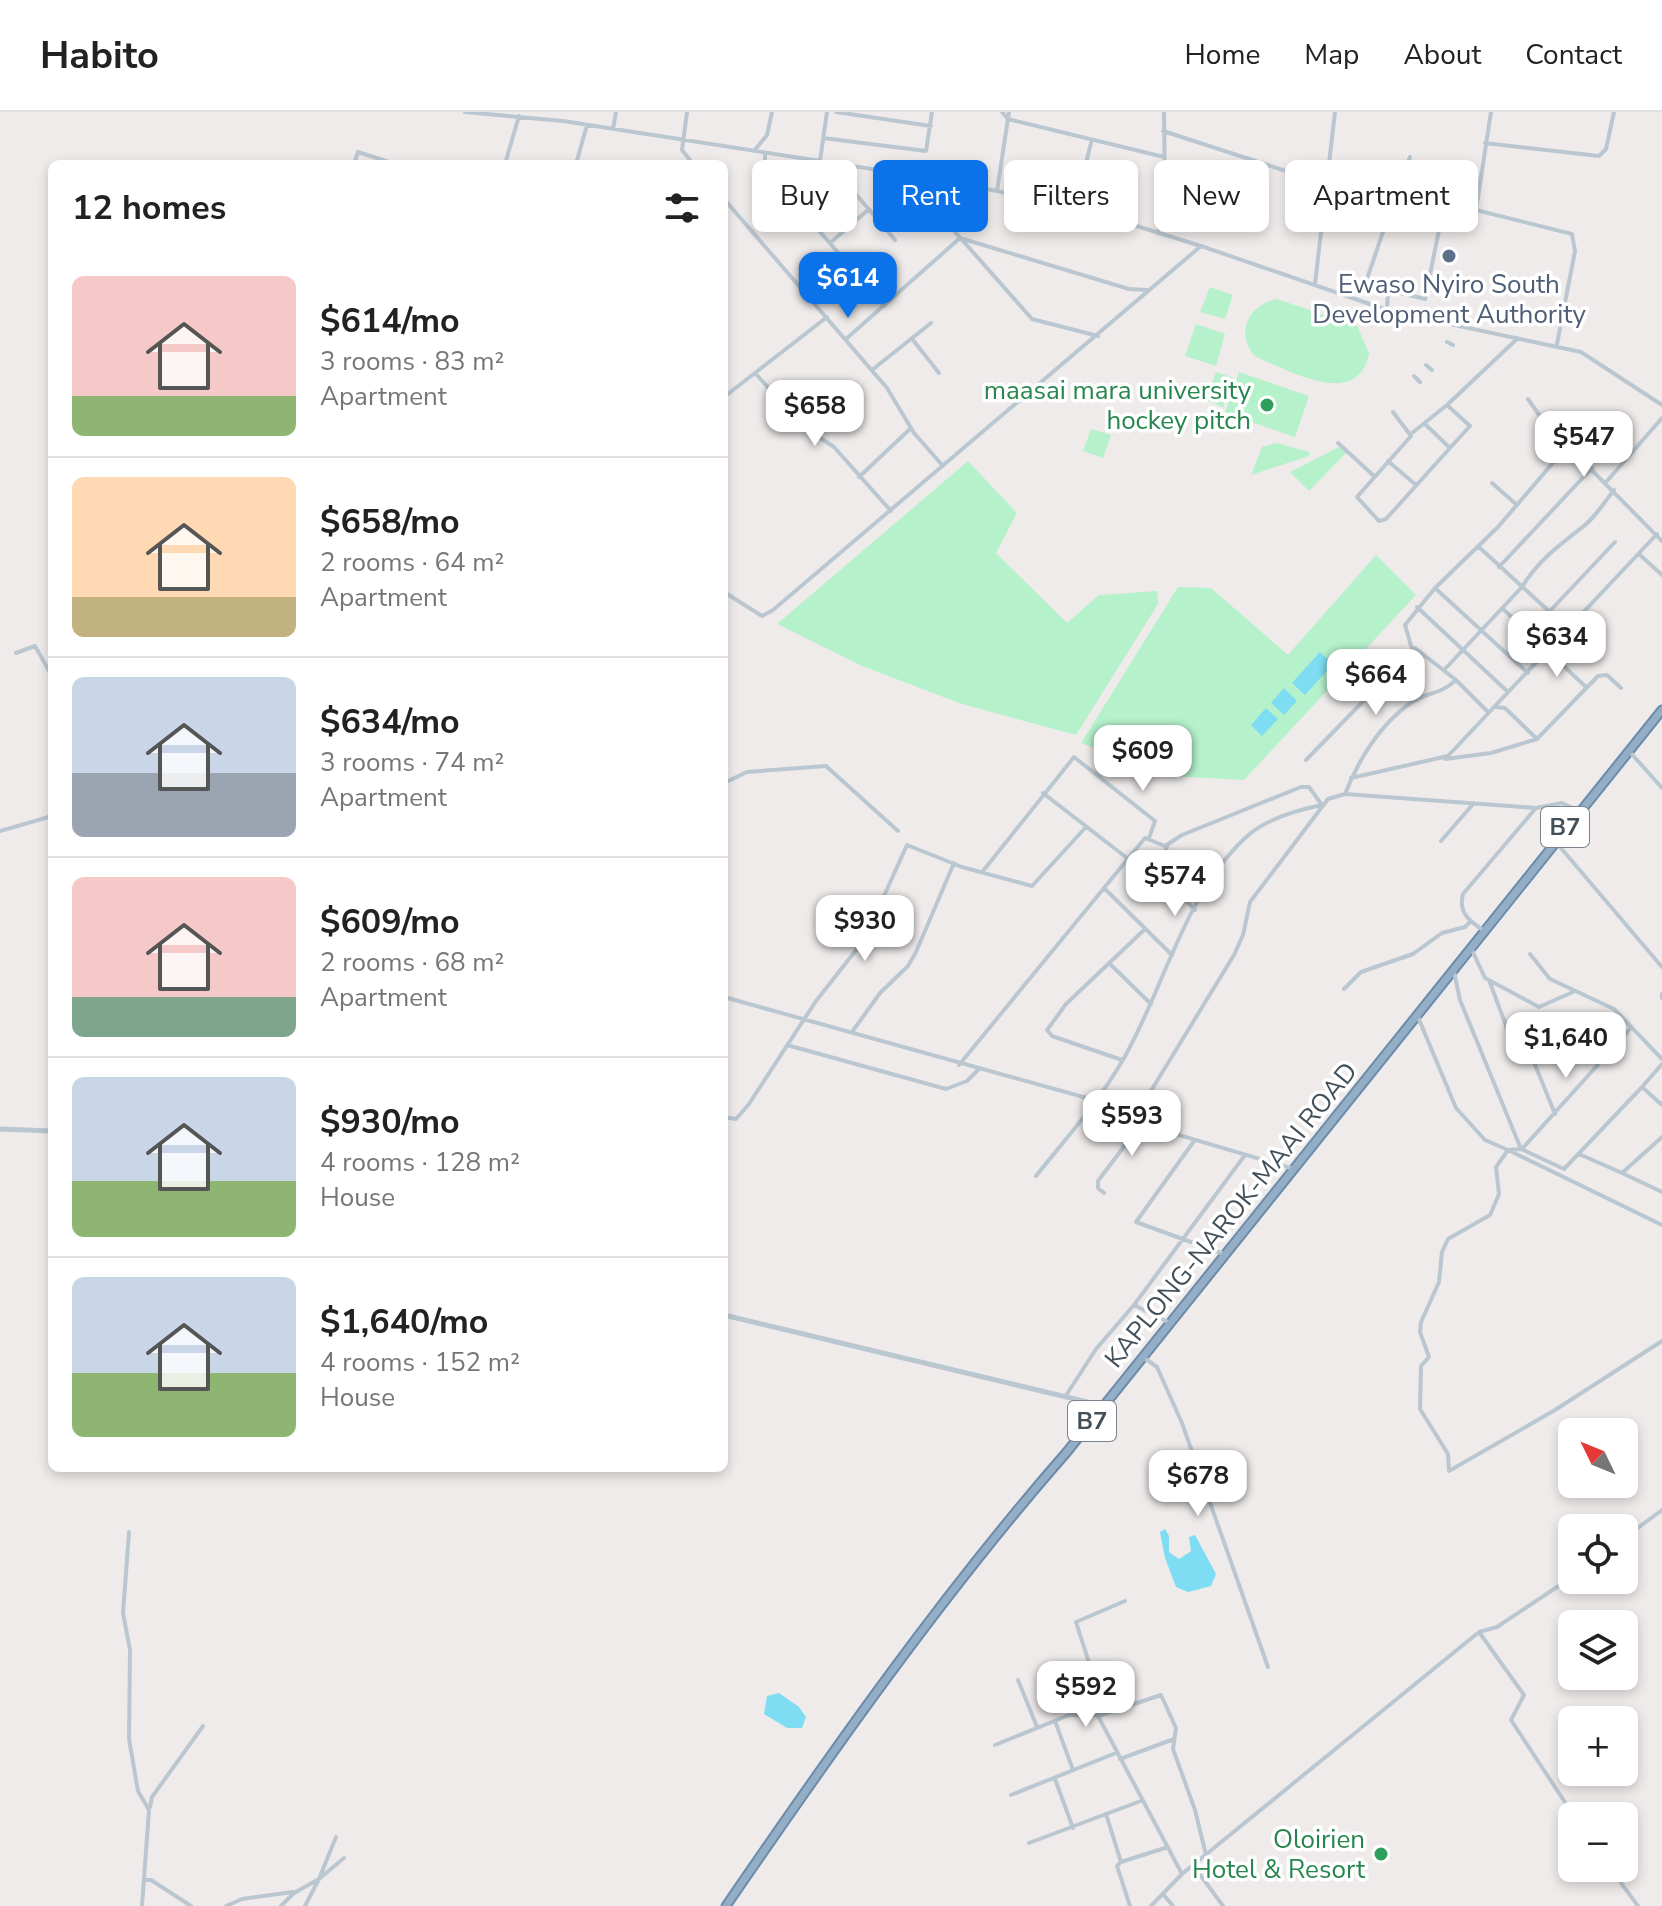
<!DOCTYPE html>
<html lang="en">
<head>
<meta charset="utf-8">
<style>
	body { margin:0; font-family:"Nunito Sans",sans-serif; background:#f2f2f2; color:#222; height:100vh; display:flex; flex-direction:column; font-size:30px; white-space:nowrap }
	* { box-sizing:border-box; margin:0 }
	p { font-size:26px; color:#767676 }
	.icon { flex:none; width:44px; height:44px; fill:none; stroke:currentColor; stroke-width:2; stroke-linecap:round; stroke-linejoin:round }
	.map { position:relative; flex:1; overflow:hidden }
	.drawer { position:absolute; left:48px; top:48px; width:680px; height:1312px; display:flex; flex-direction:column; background:#fff; border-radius:12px; box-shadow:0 4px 12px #0003 }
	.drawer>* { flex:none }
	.top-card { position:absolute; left:752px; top:48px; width:760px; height:72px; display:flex; gap:16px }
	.needle { width:52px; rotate:313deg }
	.buttons { position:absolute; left:1558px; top:1306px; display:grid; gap:16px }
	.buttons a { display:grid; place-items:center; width:80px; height:80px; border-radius:12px; background:#fff; box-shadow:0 4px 12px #0003; font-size:40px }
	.price { position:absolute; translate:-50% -68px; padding:0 18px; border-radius:16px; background:#fff; color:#222; font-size:26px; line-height:52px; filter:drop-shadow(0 2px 4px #0008) }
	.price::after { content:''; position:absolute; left:50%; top:48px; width:24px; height:18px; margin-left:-12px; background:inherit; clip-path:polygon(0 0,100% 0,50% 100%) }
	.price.on { background:#0b72e9; color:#fff }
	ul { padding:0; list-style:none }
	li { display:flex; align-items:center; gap:24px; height:200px; padding:0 24px }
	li+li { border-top:2px solid #e0e0e0 }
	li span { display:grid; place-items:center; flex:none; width:224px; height:160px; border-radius:12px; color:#555 }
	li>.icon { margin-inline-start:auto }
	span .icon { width:96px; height:96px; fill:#fffc; stroke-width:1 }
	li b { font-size:34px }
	h2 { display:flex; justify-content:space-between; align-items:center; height:96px; padding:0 24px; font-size:34px }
	.tag { padding:0 28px; border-radius:12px; background:#fff; box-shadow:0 4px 12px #0003; font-size:28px; line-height:72px }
	.tag.on { background:#0b72e9; color:#fff }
	header { display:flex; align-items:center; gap:48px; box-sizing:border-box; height:112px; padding:0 40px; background:#fff; border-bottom:2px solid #e0e0e0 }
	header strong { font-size:38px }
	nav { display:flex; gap:44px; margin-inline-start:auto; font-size:28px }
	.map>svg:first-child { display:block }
</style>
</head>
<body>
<header>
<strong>Habito</strong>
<nav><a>Home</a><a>Map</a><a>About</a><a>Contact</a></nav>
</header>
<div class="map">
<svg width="1662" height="1794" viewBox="0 0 1662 1794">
	<rect width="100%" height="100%" fill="#efebeb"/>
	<!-- green -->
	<path fill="#b5f1cb" d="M 1210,175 L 1233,183 L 1225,207 L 1200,200 Z
		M 1277,187 L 1357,214 L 1369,241 C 1358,299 1289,258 1256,245 C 1234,222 1248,193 1277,187 Z
		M 1196,212 L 1225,222 L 1216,254 L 1185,244 Z
		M 1216,260 L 1234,266 L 1223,295 L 1206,288 Z
		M 1239,260 L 1309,284 L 1295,325 L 1225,301 Z
		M 1091,317 L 1111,323 L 1103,346 L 1083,339 Z
		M 1277,331 L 1309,340 L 1309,344 L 1251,363 L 1262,335 Z
		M 1339,335 L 1346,341 L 1309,379 L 1290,360 Z
		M 968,349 L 1017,401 L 996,441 L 1067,511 L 1099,483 L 1157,479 L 1158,492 L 1076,623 L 962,592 L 862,554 L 777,512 Z
		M 1376,443 L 1416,483 L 1244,668 L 1170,664 L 1081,631 L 1178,475 L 1211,476 L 1288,543 Z"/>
	<!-- water -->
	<path fill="#7eddf2" d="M 1320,540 L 1333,552 L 1305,583 L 1292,571 Z
		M 1284,576 L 1297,589 L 1284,603 L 1271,591 Z
		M 1266,596 L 1278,607 L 1262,624 L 1251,613 Z
		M 1165,1417 L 1169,1424 L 1169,1440 L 1179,1447 L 1191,1439 L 1189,1425 L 1195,1423 L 1216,1462 L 1211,1474 L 1188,1480 L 1176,1475 L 1165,1446 L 1160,1420 Z
		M 779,1581 L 799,1595 L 806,1605 L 802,1616 L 787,1616 L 764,1602 L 767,1584 Z"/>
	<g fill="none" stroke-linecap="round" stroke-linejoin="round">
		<!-- trunk casing -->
		<g stroke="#6a8bab" stroke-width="11">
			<path id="trunk" d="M 726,1794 C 831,1641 944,1480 1066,1341 L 1662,598"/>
		</g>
		<!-- minor -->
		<path stroke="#bbc7d0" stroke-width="4" d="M 465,0 L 563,9 L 904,62 L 997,79 L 1114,107 L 1201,134
			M 687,0 L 682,38 L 693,52
			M 836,0 L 931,14
			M 1002,0 L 1008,7 L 1164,45
			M 1491,0 L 1476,98 L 1572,122 L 1575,139 L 1557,232
			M 613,17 L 616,0
			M 1163,19 L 1326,72
			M 823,26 L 926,39 L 932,0
			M 1485,31 L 1599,44 L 1606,37 L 1614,0
			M 754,39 L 767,23 L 772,0
			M 765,41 L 765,56 L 884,194
			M 820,49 L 827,0
			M 354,52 L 358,40 L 395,52
			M 505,52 L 519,4
			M 576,52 L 587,13
			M 831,53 L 895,128
			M 904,62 L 1032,207 L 1098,224
			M 997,79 L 1009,0
			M 724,87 L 887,276 L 914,321 L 943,354
			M 1074,98 L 1091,31
			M 1158,121 L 1165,84 L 1164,0
			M 830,131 L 869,97
			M 1315,172 L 1335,0
			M 1388,178 L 1372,173 L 1367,167 L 1391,96
			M 1387,198 L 1388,178 L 1425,187 L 1440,113 L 1391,96 L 1410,45
			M 846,227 L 960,126 L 1129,177 L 1147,178
			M 913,228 L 939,261
			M 1447,230 L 1453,233
			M 1426,253 L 1432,258
			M 872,258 L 931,211
			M 755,261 L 805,316 L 834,335 L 891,399
			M 1414,264 L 1420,270
			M 724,285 L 827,205
			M 1528,287 L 1544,310 L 1662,429
			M 1447,293 L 1518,226
			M 1393,300 L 1411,324 L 1357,385 L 1379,409 L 1386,407 L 1450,336
			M 1412,321 L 1447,293 L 1470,314 L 1450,336 L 1425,312
			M 1338,331 L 1374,364
			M 1388,349 L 1416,373
			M 859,365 L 911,316
			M 1607,369 L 1662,306
			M 1492,371 L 1517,393
			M 1479,435 L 1565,514
			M 1639,442 L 1662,463
			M 1499,455 L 1592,356
			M 724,480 L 762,504 L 773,498 L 1201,134 L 1393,200 L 1581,240 L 1662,293
			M 1417,495 L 1508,580
			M 1503,497 L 1586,575
			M 1549,500 L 1615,430
			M 1412,537 L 1405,513 L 1435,476
			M 16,541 L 35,534 L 52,564
			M 1391,558 L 1417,588
			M 1444,558 L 1522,475 C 1537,450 1558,434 1580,417 C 1594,407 1604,391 1614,378
			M 1528,561 L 1435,476 L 1498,415 L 1569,332
			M 1496,595 L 1505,596 L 1537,627 L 1598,564 L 1607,563 L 1621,576
			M 1629,639 L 1662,676
			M 1445,647 L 1491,641 L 1537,627
			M 1306,648 L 1415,536 L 1456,568 L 1488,600
			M 1351,666 L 1448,644 L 1657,422
			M 724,671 L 747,660 L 826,654 L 898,719
			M 1043,681 L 1127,746
			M 1345,682 C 1359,647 1380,612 1412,590 C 1427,580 1440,583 1456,568
			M 0,719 L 52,704
			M 1441,729 L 1474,691
			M 1555,729 L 1662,855
			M 1167,735 L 1156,757 L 1195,798
			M 983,759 L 1074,645 L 1155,709 L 1149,726
			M 1105,777 L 1172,843
			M 1483,818 C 1469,809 1458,800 1463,782 L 1536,696
			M 1472,838 L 1485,866 L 1539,895 L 1573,880
			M 1530,842 L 1550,867 L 1614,897 L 1662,947
			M 1110,852 L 1151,892
			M 1454,860 L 1460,888 L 1521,1037
			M 1489,868 L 1508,919 L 1523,923 L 1555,1002
			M 1344,877 L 1361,860 L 1413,842 L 1442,821 L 1465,815 L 1470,810
			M 1662,882 L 1662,886
			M 724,885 L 1087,986 L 1111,1003 L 1294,1057
			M 1418,905 L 1456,996 L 1485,1028 L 1508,1038 L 1521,1037 L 1564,1057 L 1642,975 L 1662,993
			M 852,920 L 880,881 L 908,854 L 916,840 L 954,751
			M 787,933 L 946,977 L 967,969 L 978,958
			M 1122,948 L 1052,924 L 1047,918 L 1066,892 L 1144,818
			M 959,953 L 1145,726 L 1165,734 L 1182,723 L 1301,675 L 1309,675 L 1322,693 C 1297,698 1263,708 1244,727 C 1184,784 1164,876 1124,946 C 1099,990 1067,1025 1036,1064
			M 1642,975 L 1662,952
			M 724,1005 L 736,1007 L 749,992 L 816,889 L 864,828 L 907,733 L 962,755 L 1032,774 L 1086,715
			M 1194,1029 L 1136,1110 L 1224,1142
			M 1522,1037 L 1630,917
			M 1579,1042 L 1622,1061 L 1662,1025
			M 1622,1061 L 1662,1080
			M 1104,1081 L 1098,1076 L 1098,1069 L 1141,1012 L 1146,987 L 1234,843 L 1243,823 L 1250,790 L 1328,687 L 1345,682 L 1536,696 L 1562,691 L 1579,699
			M 1662,1113 L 1508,1038 L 1496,1055 L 1499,1082 L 1490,1103 L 1448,1127 L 1442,1140 L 1439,1170 L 1421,1210 L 1420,1220 L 1429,1245 L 1421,1254 L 1420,1297 L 1448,1342 L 1449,1359 L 1555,1298 L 1662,1229
			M 1134,1193 L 1170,1211
			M 1143,1245 L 1157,1255 L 1182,1311 L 1268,1555
			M 1065,1285 L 1096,1237 L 1134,1193 L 1245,1043
			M 129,1420 L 123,1501 L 130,1538 L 129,1627 L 138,1679 L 149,1698 L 142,1794
			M 1624,1426 L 1662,1398
			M 1479,1520 L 1524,1583 L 1511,1608 L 1574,1704
			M 1018,1568 L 1037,1615
			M 1105,1601 L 1076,1510 L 1125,1489
			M 1098,1604 L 1182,1762
			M 1055,1609 L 1073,1658
			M 995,1633 L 1069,1603 L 1101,1603 L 1161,1583 L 1176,1616 L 1173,1637 L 1195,1698 L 1206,1743
			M 1120,1647 L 1174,1627
			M 1055,1667 L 1073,1716
			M 1011,1683 L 1116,1641
			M 150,1695 L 152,1685 L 203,1614
			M 1106,1702 L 1141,1689
			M 1029,1731 L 1106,1702 L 1121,1750 L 1117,1754 L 1130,1794
			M 1121,1750 L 1168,1735
			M 1193,1753 L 1223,1794
			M 1610,1756 L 1638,1794
			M 144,1768 L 151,1768 L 191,1794
			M 1163,1782 L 1173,1794
			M 226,1794 L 242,1787 L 293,1780
			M 281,1794 L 294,1781 L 319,1767 L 336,1725
			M 305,1794 L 319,1767 L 344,1746
			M 1151,1794 L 1182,1762 L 1479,1520 L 1497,1515 L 1572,1465"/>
		<!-- tertiary -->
		<path stroke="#bbc7d0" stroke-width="5" d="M 0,1017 L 52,1019
			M 724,1203 L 1104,1294"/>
		<!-- trunk -->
		<use href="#trunk" stroke="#94aec6" stroke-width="7"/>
	</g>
	<!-- markers -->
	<circle fill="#5c6f8a" stroke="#fff" stroke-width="3" cx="1449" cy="144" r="8"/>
	<g fill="#2e9e5b" stroke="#fff" stroke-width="3">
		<circle cx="1267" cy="293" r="8"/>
		<circle cx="1381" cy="1742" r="8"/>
	</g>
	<g text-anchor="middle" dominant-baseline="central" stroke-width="7" stroke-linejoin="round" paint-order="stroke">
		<!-- shield labels -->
		<g fill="#fff" stroke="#7b848c" stroke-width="2">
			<rect x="1541" y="695" width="48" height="40" rx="6"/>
			<rect x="1068" y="1289" width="48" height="40" rx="6"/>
		</g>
		<g font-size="24" font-weight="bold" fill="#43505a">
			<text x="1565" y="715">B7</text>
			<text x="1092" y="1309">B7</text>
		</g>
		<!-- service labels -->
		<g font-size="26" fill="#4e5e75" stroke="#fff">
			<text x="1449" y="172">Ewaso Nyiro South<tspan x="1449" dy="30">Development Authority</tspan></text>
		</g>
		<!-- leisure labels -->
		<g font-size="26" fill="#27864d" stroke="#fff" text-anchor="end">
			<text x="1251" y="278">maasai mara university<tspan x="1251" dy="30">hockey pitch</tspan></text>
			<text x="1365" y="1727">Oloirien<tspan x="1365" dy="30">Hotel &amp; Resort</tspan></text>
		</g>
		<!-- street labels -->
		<g font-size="26" fill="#43505a" stroke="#fff">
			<text transform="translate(1231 1103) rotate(-51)">KAPLONG-NAROK-MAAI ROAD</text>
		</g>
	</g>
</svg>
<div class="buttons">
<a><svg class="needle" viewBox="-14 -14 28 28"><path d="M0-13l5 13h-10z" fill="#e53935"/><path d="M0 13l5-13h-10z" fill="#767676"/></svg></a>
<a><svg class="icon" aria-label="locate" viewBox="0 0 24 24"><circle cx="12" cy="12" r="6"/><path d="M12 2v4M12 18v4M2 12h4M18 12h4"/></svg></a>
<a><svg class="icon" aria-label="layers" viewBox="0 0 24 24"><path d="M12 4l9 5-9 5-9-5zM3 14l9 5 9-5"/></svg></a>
<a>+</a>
<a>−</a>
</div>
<b class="price on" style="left:848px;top:208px">$614</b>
<b class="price" style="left:815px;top:336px">$658</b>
<b class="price" style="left:1584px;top:367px">$547</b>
<b class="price" style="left:1557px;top:567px">$634</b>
<b class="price" style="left:1376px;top:605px">$664</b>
<b class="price" style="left:1143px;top:681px">$609</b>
<b class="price" style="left:1175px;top:806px">$574</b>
<b class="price" style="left:865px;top:851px">$930</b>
<b class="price" style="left:1566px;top:968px">$1,640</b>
<b class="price" style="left:1132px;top:1046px">$593</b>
<b class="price" style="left:1198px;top:1406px">$678</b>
<b class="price" style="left:1086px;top:1617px">$592</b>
<div class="top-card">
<a class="tag">Buy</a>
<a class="tag on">Rent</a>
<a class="tag">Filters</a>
<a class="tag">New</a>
<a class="tag">Apartment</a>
</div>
<section class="drawer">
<h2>12 homes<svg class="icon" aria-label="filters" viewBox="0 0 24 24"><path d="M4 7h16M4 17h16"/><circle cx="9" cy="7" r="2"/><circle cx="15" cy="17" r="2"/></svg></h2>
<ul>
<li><span style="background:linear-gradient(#f6c9c9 75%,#8fb573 0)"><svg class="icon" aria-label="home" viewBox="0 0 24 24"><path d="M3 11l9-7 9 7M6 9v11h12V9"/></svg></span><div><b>$614/mo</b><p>3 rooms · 83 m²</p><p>Apartment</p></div></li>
<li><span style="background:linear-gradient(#ffd9b3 75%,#c2b280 0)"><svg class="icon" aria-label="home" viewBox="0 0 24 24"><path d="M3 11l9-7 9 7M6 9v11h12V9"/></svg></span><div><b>$658/mo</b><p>2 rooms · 64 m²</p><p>Apartment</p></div></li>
<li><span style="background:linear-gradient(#c9d6e8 60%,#9aa5b1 0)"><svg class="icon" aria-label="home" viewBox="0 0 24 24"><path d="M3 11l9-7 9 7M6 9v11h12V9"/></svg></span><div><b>$634/mo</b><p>3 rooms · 74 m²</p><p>Apartment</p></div></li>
<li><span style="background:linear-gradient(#f6c9c9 75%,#7fa58c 0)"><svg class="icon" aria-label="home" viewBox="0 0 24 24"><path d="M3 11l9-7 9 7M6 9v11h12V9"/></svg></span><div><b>$609/mo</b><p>2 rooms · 68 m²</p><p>Apartment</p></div></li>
<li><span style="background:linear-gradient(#c9d6e8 65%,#8fb573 0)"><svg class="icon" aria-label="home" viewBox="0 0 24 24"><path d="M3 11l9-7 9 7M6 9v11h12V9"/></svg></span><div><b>$930/mo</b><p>4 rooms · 128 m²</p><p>House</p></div></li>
<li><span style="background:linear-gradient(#c9d6e8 60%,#8fb573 0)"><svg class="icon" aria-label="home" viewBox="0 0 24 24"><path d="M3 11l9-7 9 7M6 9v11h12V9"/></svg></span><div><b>$1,640/mo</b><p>4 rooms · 152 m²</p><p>House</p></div></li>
</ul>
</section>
</div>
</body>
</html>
